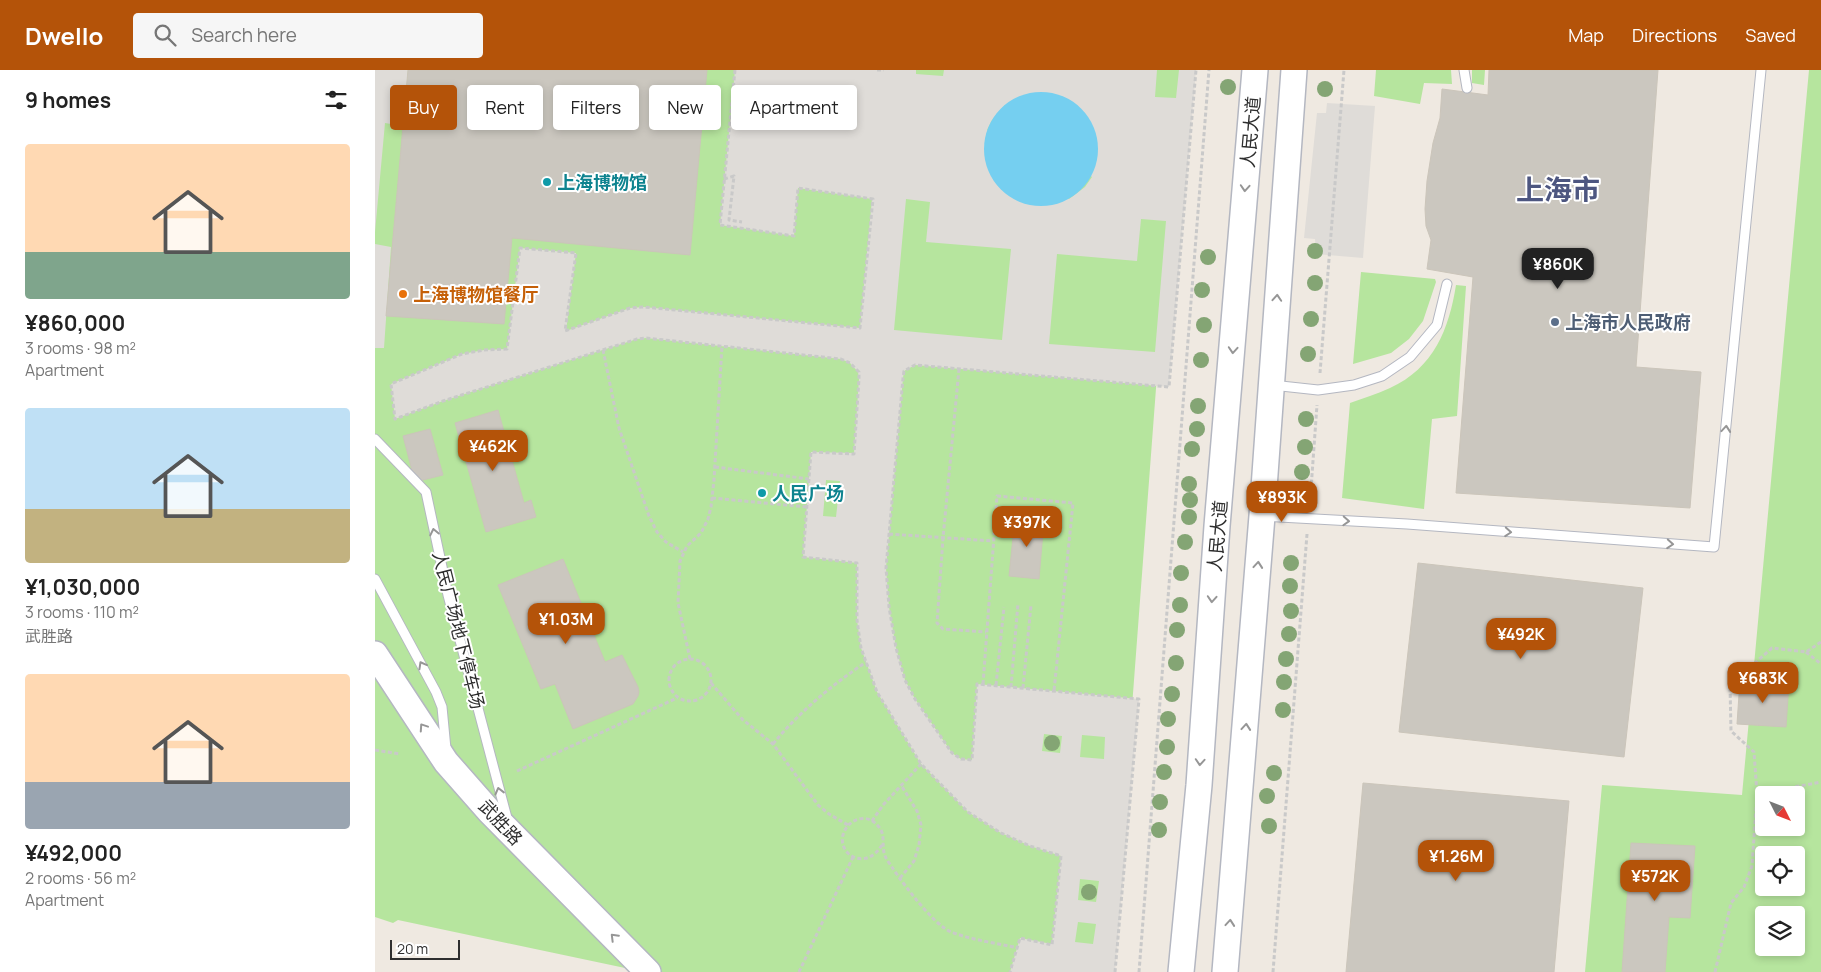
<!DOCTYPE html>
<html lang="en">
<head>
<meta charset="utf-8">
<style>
	body { margin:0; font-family:Manrope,"Noto Sans SC",sans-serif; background:#f6f6f6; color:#222; height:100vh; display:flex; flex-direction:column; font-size:19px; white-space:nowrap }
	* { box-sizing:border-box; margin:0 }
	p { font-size:16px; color:#767676 }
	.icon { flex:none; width:28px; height:28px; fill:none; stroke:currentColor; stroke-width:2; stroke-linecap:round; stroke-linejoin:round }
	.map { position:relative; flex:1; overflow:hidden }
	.side { display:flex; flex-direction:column; background:#fff; width:375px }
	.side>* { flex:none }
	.hud { position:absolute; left:15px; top:15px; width:475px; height:45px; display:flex; gap:10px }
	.needle { width:32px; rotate:132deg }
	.buttons { position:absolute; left:1380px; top:716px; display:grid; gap:10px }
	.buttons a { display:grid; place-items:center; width:50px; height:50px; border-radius:5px; background:#fff; box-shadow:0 2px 8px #0003; font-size:25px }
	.scale { position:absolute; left:15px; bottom:12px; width:70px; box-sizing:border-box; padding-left:5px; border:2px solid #2e2e2e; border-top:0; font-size:14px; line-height:18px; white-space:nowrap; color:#2e2e2e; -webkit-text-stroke:4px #fff; paint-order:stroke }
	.price { position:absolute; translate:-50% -42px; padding:0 11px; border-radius:10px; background:#b45309; color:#fff; font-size:16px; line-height:32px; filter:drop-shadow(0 1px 2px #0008) }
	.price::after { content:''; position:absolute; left:50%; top:30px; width:15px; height:11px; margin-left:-8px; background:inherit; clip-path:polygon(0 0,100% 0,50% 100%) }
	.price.on { background:#222; color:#fff }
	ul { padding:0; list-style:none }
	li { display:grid; align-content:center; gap:10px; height:265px; padding:0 25px }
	li span { display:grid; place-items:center; height:155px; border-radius:5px; color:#555 }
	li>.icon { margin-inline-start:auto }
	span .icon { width:90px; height:90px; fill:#fffc; stroke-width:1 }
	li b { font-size:21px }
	h2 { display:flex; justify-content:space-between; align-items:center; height:60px; padding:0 25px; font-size:21px }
	.tag { padding:0 18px; border-radius:5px; background:#fff; box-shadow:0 2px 8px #0003; font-size:18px; line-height:45px }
	.tag.on { background:#b45309; color:#fff }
	header { display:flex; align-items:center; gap:30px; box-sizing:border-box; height:70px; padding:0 25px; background:#b45309; color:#fff }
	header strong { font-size:24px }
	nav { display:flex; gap:28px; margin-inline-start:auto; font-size:18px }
	.search { width:350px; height:45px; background:#f6f6f6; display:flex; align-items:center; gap:12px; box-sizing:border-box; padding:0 18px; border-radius:5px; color:#767676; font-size:19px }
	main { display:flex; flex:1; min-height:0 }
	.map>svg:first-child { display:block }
</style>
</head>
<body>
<header>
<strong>Dwello</strong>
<div class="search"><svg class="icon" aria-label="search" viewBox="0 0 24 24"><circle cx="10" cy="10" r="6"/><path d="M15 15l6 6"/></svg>Search here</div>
<nav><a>Map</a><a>Directions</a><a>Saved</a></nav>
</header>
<main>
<section class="side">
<h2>9 homes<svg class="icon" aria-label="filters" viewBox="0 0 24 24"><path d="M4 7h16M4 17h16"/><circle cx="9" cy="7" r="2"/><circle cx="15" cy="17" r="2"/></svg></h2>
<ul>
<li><span style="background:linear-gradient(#ffd9b3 70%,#7fa58c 0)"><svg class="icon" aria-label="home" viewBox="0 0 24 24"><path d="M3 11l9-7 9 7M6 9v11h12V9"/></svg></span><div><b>¥860,000</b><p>3 rooms · 98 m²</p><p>Apartment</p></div></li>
<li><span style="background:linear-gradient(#bfe0f5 65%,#c2b280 0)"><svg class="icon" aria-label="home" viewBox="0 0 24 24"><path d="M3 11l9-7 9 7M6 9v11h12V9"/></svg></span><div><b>¥1,030,000</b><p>3 rooms · 110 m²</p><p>武胜路</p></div></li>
<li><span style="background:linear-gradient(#ffd9b3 70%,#9aa5b1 0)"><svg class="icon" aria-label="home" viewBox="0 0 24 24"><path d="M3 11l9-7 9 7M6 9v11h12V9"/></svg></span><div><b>¥492,000</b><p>2 rooms · 56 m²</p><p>Apartment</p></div></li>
</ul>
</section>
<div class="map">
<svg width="1446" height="902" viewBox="0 0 1446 902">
	<rect width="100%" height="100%" fill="#efe9e1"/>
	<!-- green -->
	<path fill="#b6e59e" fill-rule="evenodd" d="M 0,0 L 805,0 L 737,902 L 269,902 L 23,850 L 18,853 L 0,847 Z
		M 1001,0 L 1076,0 L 1077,14 L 1049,13 L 1045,34 L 999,26 Z
		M 1097,0 L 1110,0 L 1109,15 L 1097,13 Z
		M 1434,0 L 1446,0 L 1446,902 L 1210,902 L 1227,715 L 1367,725 ZM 1389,725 L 1421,725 L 1421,758 L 1389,758 ZM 1389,785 L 1421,785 L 1421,818 L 1389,818 ZM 1389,845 L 1421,845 L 1421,878 L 1389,878 Z
		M 986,202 L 1060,209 L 1061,212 L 1048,251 L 1034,269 L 1016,283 L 978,294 Z
		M 1081,215 L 1091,216 L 1082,346 L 1057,349 L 1049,439 L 967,428 L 975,333 C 988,328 1002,324 1015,318 C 1059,298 1074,259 1081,215 Z"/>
	<!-- plaza -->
	<path fill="#dfdcd8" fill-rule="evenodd" d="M 0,0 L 33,0 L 28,56 L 10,53 L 0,162 Z
		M 360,0 L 541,0 L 541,4 L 568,6 L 569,0 L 782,0 L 780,27 L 801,28 L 804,0 L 821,0 L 794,317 L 540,295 L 529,301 L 528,308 L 511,498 L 514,537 L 521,578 L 530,610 L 540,629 L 577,683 L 586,689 L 597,690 L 602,614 L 764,629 L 740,902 L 635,902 L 645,868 L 677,874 L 686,786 L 655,776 L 626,763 L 593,742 L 546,694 L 502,622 L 486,578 L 482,550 L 482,493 L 428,487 L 436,382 L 479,383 L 484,309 L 483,302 L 475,293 L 466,289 L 271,268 L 262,269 L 68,331 L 20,349 L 16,314 L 87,284 L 109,280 L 132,279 L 145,178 L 201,183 L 191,261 L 255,238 L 269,237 L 485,258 L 497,129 L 423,118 L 419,166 L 345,155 ZM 630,35 L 717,107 L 710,117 L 694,129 L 612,60 L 617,50 ZM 531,129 L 555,132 L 551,172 L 636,179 L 627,270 L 519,260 ZM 766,149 L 791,151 L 780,282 L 674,274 L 682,184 L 762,191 ZM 451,410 L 465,411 L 461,447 L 448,446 ZM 669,664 L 687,666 L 685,683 L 667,681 ZM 707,665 L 730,667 L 729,689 L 705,687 ZM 705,809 L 724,811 L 721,832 L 703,830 ZM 703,852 L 721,854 L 718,874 L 700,872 Z
		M 952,33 L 1000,36 L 988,188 L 941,184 L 940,169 L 929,168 L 942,43 L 951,43 Z
		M 0,174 L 16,177 L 9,278 L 0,278 Z"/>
	<!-- water -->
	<path fill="#75cff0" d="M609 79a57 57 0 1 1 114 0a57 57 0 1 1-114 0Z"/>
	<!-- building -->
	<path fill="#cbc7bf" stroke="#cbc5ba" d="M 33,0 L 332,0 L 315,185 L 137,168 L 129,254 L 11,246 Z
		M 1114,0 L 1283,0 L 1261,297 L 1326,302 L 1315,438 L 1081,423 L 1098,207 L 1052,199 L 1056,170 L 1051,156 L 1050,139 L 1052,111 L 1058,73 L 1065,48 L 1067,19 L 1113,25 Z
		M 123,340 L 149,433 L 156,430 L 161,447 L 111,462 L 80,353 Z
		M 55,359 L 68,405 L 40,412 L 28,366 Z
		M 640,448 L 669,450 L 664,509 L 634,506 Z
		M 188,489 L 230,592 L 247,585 L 263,617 L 264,622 L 263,626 L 258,634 L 198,659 L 180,614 L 166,619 L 123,515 Z
		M 1043,493 L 1268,518 L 1249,687 L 1024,662 Z
		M 1365,610 L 1414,613 L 1411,657 L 1362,654 Z
		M 988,713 L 1194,731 L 1179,902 L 971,902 Z
		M 1256,773 L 1320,776 L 1315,848 L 1294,847 L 1290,902 L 1247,902 Z"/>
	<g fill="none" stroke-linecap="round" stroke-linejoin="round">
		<!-- lane casing -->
		<g stroke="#b4b7c1" stroke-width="11">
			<path id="lane" d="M 1089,0 L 1092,18
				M 897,315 L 943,320 L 979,315 L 1007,306 L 1035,287 L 1062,255 L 1072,214
				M 0,369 L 51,422 L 73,525 L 132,748
				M 887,446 L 1032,454 L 1339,477 L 1386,0
				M 0,509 L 61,622 L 67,637 L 71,679"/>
		</g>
		<!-- secondary casing -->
		<g stroke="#b4b7c1" stroke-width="28">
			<path id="secondary" d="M 0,584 L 71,692 L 115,742 L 273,902
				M 806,902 L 824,715 L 842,456 L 880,0
				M 850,902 L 887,446 L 919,0"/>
		</g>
		<!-- path -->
		<path stroke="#c9c9c9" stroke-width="3" stroke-dasharray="4 2.5" stroke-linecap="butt" d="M 360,0 L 345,155 L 419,166 L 423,118 L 498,129 L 485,258 L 269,237 L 255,238 L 190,261 L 201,183 L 145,178 L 132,279 L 109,280 L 87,284 L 16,314 L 20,349 L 68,331 L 262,269 L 271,268 L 466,289 L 475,293 L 484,302 L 484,309 L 479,384 L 436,382 L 428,487 L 482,493 L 482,550 L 486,578 L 502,622 L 546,694 L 593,742 L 626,763 L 655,776 L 686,786 L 677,875 L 645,868 L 635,902
			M 502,0 L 509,0
			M 349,109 L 359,106 L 354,150 L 367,152
			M 228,280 L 244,358 L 274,446 L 282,462 L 291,472 L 308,482
			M 584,299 L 568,468 L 562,553 L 568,559 L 611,562
			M 945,303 L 969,0
			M 340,397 L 434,409
			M 337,428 L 432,437
			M 935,433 L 942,335
			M 514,464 L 618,471
			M 1431,582 L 1446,594
			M294 610a21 21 0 1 1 42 0a21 21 0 1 1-42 0Z
			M 315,589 L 303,533 L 305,491 L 312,476 L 326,463 L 333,449 L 336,437 L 339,410 L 347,276
			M 336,613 L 367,649 L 398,674 L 443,735 L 454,744 L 473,755
			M 608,614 L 622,426 L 698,433 L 679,621
			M 621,615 L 629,537
			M 636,617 L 643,533
			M 648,618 L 656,535
			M 398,674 C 424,642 457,615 491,592
			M 0,680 L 25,684
			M 142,701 L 302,628
			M 1382,724 L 1446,712
			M 497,751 L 508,735 L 546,694
			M 507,775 C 490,803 460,783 469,762 C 475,748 493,743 503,756 C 512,765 505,777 511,788 C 522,806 557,854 576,862 C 597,870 621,873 643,878
			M 525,808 L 539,791 L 544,775 L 546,755 L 542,741 L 526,715
			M 424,902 L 478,787
			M 740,902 L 764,629 L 602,614 L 597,690 L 586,689 L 577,683 L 540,629 L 530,610 L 521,578 L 514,537 L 511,498 L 528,308 L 529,301 L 540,295 L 794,317 L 821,0
			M 764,902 L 834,0
			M 898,902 L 932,464
			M 1340,902 L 1356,833 L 1369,817 L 1377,796 L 1382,724 L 1379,682 L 1356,661 L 1355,615 L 1397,578 L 1431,582 L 1446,572"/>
		<!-- lane -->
		<use href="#lane" stroke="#fff" stroke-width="9"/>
		<!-- secondary -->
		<use href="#secondary" stroke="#fff" stroke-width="25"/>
	</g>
	<!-- trees -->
	<g fill="#84a574">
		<circle cx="853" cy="17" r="8"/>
		<circle cx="950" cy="19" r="8"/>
		<circle cx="940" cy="181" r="8"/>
		<circle cx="833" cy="187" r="8"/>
		<circle cx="940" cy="213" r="8"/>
		<circle cx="827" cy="220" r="8"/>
		<circle cx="936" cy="249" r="8"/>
		<circle cx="829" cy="255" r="8"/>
		<circle cx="933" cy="284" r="8"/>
		<circle cx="826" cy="290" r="8"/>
		<circle cx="823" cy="336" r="8"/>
		<circle cx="931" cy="349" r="8"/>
		<circle cx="822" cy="359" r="8"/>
		<circle cx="930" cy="377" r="8"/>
		<circle cx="817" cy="379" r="8"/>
		<circle cx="927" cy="402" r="8"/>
		<circle cx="814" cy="414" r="8"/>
		<circle cx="815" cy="430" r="8"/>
		<circle cx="923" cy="433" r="8"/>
		<circle cx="814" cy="447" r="8"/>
		<circle cx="810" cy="472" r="8"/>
		<circle cx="916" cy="493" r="8"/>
		<circle cx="806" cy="503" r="8"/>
		<circle cx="915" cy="516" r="8"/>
		<circle cx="805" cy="535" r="8"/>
		<circle cx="916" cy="541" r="8"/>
		<circle cx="802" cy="560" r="8"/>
		<circle cx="914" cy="564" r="8"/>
		<circle cx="911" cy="589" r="8"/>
		<circle cx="801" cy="593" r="8"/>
		<circle cx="909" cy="612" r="8"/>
		<circle cx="797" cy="624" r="8"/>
		<circle cx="908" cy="640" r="8"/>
		<circle cx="793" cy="649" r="8"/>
		<circle cx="677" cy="673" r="8"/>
		<circle cx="792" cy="677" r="8"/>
		<circle cx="789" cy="702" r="8"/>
		<circle cx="899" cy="703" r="8"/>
		<circle cx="892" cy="726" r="8"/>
		<circle cx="785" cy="732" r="8"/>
		<circle cx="894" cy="756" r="8"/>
		<circle cx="784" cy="760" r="8"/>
		<circle cx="714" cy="822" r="8"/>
	</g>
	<!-- one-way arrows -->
	<defs><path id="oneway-chevron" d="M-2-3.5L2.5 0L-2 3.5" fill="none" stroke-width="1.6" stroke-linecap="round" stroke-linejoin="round" transform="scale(1.25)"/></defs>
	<g stroke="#969696">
		<use href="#oneway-chevron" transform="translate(870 118) rotate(94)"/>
		<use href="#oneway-chevron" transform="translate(902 228) rotate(-86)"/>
		<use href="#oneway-chevron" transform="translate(858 280) rotate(94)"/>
		<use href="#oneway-chevron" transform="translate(1351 359) rotate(-85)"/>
		<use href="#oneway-chevron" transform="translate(971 451) rotate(3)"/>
		<use href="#oneway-chevron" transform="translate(59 462) rotate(-102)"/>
		<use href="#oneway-chevron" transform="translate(1133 462) rotate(4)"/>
		<use href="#oneway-chevron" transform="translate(1295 474) rotate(4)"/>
		<use href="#oneway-chevron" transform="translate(883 495) rotate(-85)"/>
		<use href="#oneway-chevron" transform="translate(837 529) rotate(94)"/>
		<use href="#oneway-chevron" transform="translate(47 595) rotate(-119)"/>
		<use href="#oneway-chevron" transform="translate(48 657) rotate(-124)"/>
		<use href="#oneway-chevron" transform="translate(871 657) rotate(-85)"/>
		<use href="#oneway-chevron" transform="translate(825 692) rotate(94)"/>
		<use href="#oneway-chevron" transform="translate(124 721) rotate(-104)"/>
		<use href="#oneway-chevron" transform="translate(855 853) rotate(-85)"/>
		<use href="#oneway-chevron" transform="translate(239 867) rotate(-135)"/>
	</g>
	<!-- markers -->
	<g fill="#0f9aa8" stroke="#fff" stroke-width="2">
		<circle cx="172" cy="112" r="5"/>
		<circle cx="387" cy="423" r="5"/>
	</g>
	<circle fill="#e8710a" stroke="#fff" stroke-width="2" cx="28" cy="224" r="5"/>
	<circle fill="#5c6f8a" stroke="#fff" stroke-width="2" cx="1180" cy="252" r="5"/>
	<g text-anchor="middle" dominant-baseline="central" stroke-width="4" stroke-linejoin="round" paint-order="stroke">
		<!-- street labels -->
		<g font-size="18" fill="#2e2e2e" stroke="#fff">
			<text transform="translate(875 62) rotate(-85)">人民大道</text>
			<text transform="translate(842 466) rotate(-85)">人民大道</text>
			<text transform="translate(84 560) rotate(76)">人民广场地下停车场</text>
			<text transform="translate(126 752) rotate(47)">武胜路</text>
		</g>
		<!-- culture labels -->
		<g font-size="18" font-weight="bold" fill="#0d838f" stroke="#fff" text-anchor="start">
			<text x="182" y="112">上海博物馆</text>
			<text x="397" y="423">人民广场</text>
		</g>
		<!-- food labels -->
		<g font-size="18" font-weight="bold" fill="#c56008" stroke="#fff" text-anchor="start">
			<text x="38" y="224">上海博物馆餐厅</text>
		</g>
		<!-- service labels -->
		<g font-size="18" font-weight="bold" fill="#4e5e75" stroke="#fff" text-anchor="start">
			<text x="1190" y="252">上海市人民政府</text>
		</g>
		<!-- town labels -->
		<g font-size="28" font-weight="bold" fill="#4d5680" stroke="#fff">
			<text x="1183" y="119">上海市</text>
		</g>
	</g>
</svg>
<div class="buttons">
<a><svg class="needle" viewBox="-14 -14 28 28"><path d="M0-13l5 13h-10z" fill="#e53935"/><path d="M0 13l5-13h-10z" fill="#767676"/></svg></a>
<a><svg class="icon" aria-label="locate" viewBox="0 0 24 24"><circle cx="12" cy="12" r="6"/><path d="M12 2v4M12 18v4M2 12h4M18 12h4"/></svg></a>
<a><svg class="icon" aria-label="layers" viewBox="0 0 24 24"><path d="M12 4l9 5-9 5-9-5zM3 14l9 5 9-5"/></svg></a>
</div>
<div class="scale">20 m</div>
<b class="price on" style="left:1183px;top:220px">¥860K</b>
<b class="price" style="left:118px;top:402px">¥462K</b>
<b class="price" style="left:907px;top:453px">¥893K</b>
<b class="price" style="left:652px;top:478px">¥397K</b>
<b class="price" style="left:191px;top:575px">¥1.03M</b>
<b class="price" style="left:1146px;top:590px">¥492K</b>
<b class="price" style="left:1388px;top:634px">¥683K</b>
<b class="price" style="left:1081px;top:812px">¥1.26M</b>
<b class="price" style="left:1280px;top:832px">¥572K</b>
<div class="hud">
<a class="tag on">Buy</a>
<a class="tag">Rent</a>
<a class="tag">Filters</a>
<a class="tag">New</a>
<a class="tag">Apartment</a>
</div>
</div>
</main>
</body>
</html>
